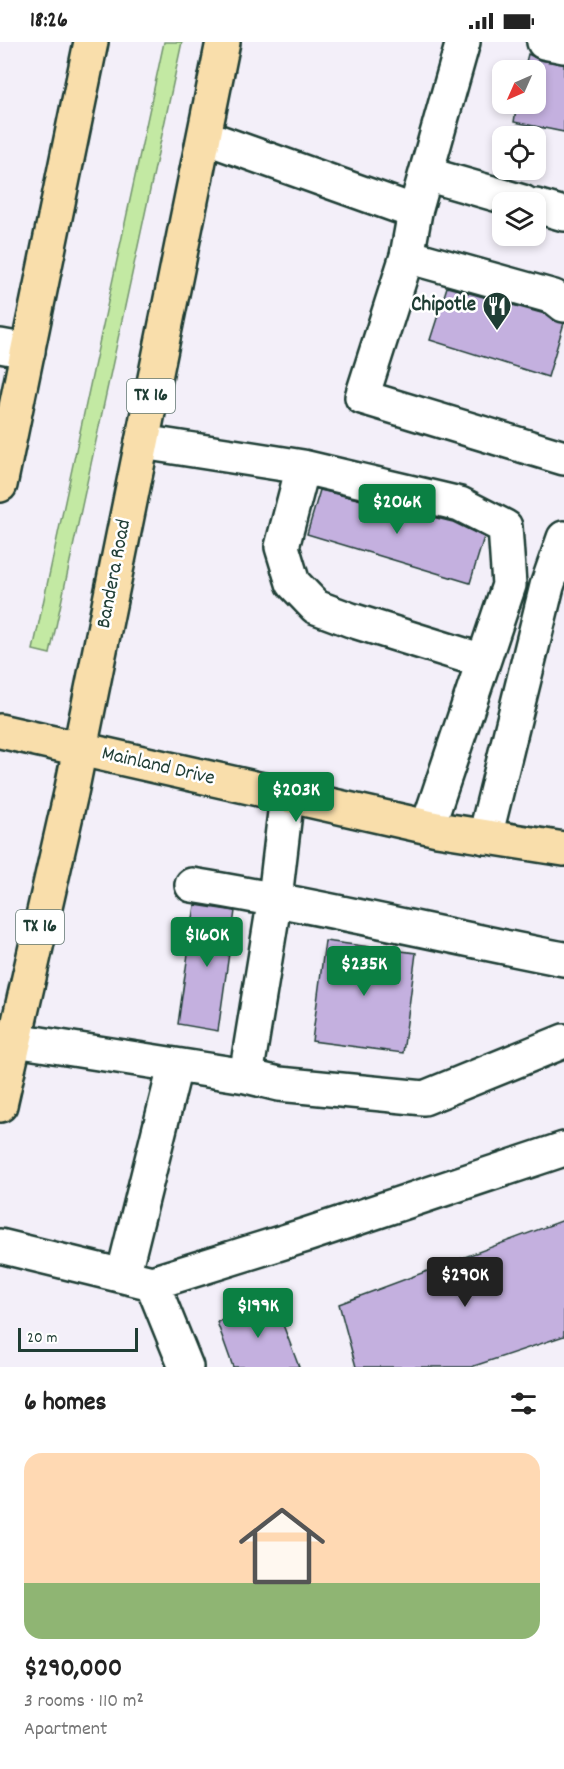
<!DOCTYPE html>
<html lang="en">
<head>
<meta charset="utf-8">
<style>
	body { margin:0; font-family:Dekko,sans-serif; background:#f6f6f6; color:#222; height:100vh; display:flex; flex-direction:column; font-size:22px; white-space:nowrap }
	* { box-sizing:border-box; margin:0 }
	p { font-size:20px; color:#767676 }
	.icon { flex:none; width:33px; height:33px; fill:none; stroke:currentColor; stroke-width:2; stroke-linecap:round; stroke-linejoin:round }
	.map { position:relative; height:1325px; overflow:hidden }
	.drawer { display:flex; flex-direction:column; background:#fff; flex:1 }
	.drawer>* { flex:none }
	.needle { width:39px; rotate:225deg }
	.fabs { position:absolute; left:492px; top:18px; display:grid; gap:12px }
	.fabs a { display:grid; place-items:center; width:54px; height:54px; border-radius:12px; background:#fff; box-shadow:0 3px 9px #0003; font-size:30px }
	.scale { position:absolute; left:18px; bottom:15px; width:120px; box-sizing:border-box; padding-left:6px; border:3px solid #1f3d34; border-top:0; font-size:16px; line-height:21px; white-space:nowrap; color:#1f3d34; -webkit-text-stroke:4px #fff; paint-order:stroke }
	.price { position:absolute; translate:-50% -51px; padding:0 14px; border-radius:6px; background:#0b8043; color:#fff; font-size:20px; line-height:39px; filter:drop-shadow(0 2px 3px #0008) }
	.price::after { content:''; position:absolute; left:50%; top:36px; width:18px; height:14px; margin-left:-9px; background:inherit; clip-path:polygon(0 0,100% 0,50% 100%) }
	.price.active { background:#222; color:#fff }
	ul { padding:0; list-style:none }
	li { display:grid; align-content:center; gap:12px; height:318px; padding:0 24px }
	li+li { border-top:2px solid #e0e0e0 }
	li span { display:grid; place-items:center; height:186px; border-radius:18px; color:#555 }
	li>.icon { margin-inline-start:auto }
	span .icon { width:108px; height:108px; fill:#fffc; stroke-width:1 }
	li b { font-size:26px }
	h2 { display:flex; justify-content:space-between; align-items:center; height:72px; padding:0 24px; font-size:26px }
	.status { display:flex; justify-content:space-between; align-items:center; height:42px; padding:0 30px; background:#fff; direction:ltr }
	.status svg { height:16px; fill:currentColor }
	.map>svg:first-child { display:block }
</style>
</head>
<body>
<div class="status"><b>18:26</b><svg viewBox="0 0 49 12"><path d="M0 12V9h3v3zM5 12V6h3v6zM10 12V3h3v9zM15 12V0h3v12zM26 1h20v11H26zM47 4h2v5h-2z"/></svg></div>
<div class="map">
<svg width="564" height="1325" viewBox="0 0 564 1325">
	<rect width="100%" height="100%" fill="#f3eff9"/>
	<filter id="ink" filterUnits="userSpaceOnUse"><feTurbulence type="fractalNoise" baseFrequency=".0167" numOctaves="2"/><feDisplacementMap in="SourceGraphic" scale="12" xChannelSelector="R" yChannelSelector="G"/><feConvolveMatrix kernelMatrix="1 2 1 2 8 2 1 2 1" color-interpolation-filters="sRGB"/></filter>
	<g filter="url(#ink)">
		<!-- green -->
		<path fill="#c3e9a3" stroke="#71936c" stroke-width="1.5" d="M 164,0 L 182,0 L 50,612 L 33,608 Z"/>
		<!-- building -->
		<path fill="#c4b0df" stroke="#1f3d34" stroke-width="1.5" d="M 528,12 L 540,18 L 564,22 L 564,90 L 514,80 L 517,62 L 536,62 L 536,28 L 524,28 Z
			M 447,245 L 545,272 L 553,278 L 564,281 L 548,335 L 430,298 Z
			M 320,448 L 453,480 L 484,495 L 470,541 L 307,492 Z
			M 195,863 L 235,869 L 218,989 L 178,982 Z
			M 325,899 L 416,911 L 403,1011 L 312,999 Z
			M 564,1178 L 564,1294 L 471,1325 L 356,1325 L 339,1262 Z
			M 274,1259 L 299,1325 L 233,1325 L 217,1280 Z"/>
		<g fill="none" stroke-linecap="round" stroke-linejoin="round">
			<!-- minor casing -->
			<g stroke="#1f3d34" stroke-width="38">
				<path id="minor" d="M 463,0 L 415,170 L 407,214 L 362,355 L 564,416
					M 544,0 L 564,4
					M 205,95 L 415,170
					M 426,132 L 523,160
					M 536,164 L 564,172
					M 407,214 L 554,255 L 564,263
					M 0,304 L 28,309
					M 142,400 L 303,425 L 460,462 L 505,485 L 509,543 L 428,784
					M 303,425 L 282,505 L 293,541 L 316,565 L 351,578 L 483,619
					M 485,795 L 547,544 L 564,496
					M 192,843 C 317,863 440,893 564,917
					M 15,998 L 246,1034 L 275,856 L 287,753
					M 246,1034 L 279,1042 L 424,1056 L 564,999
					M 0,1204 L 152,1241 L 306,1193 L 564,1107
					M 123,1234 L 175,1025
					M 152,1241 L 186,1325"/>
			</g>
			<!-- major casing -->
			<g stroke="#1f3d34" stroke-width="38">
				<path id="major" d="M 0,443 L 91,0
					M 0,689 L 437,787 L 564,807
					M 0,1063 L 71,751 L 223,0"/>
			</g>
			<!-- minor -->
			<use href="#minor" stroke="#fff" stroke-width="33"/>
			<!-- major -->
			<use href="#major" stroke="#f9deab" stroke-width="33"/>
		</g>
	</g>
	<!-- icons -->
	<defs>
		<g id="restaurant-pin" transform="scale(1.5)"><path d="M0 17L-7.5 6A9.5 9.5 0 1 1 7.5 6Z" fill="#1f3d34" stroke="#fff"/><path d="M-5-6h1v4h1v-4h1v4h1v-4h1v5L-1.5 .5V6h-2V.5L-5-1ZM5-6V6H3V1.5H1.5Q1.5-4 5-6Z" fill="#fff"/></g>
	</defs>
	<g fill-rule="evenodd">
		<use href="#restaurant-pin" x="497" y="264"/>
	</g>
	<g text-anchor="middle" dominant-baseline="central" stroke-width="5" stroke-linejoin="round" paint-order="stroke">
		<!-- shield labels -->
		<g fill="#fff" stroke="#627771" stroke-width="1.5">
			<rect x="127" y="337" width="48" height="34" rx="4.5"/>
			<rect x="16" y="868" width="48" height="34" rx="4.5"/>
		</g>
		<g font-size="20" font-weight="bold" fill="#1f3d34">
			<text x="151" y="354">TX 16</text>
			<text x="40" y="885">TX 16</text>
		</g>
		<!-- poi labels -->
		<g font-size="21" font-weight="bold" fill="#1f3d34" stroke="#fff" text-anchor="end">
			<text x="476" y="264">Chipotle</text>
		</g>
		<!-- street labels -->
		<g font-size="21" fill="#1f3d34" stroke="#fff">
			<text transform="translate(115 532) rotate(-79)">Bandera Road</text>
			<text transform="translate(158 725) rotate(13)">Mainland Drive</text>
		</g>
	</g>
</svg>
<div class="fabs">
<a><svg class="needle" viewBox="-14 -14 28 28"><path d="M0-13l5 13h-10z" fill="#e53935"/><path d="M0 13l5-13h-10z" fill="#767676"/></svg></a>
<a><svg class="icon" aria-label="locate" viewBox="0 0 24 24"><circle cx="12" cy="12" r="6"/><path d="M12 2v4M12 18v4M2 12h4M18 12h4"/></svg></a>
<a><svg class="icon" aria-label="layers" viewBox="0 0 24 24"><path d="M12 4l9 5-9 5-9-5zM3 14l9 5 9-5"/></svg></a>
</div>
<div class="scale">20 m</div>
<b class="price" style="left:397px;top:493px">$206K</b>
<b class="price" style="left:296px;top:781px">$203K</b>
<b class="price" style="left:207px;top:926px">$160K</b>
<b class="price" style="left:364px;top:955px">$235K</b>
<b class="price active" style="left:465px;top:1266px">$290K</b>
<b class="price" style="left:258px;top:1297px">$199K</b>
</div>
<section class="drawer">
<h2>6 homes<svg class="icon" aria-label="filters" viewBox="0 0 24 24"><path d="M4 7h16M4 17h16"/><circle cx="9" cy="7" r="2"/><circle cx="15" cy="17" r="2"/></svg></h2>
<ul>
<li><span style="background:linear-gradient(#ffd9b3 70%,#8fb573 0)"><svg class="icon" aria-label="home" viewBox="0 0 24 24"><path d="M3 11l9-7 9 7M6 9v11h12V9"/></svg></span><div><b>$290,000</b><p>3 rooms · 110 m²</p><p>Apartment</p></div></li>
</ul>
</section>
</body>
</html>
